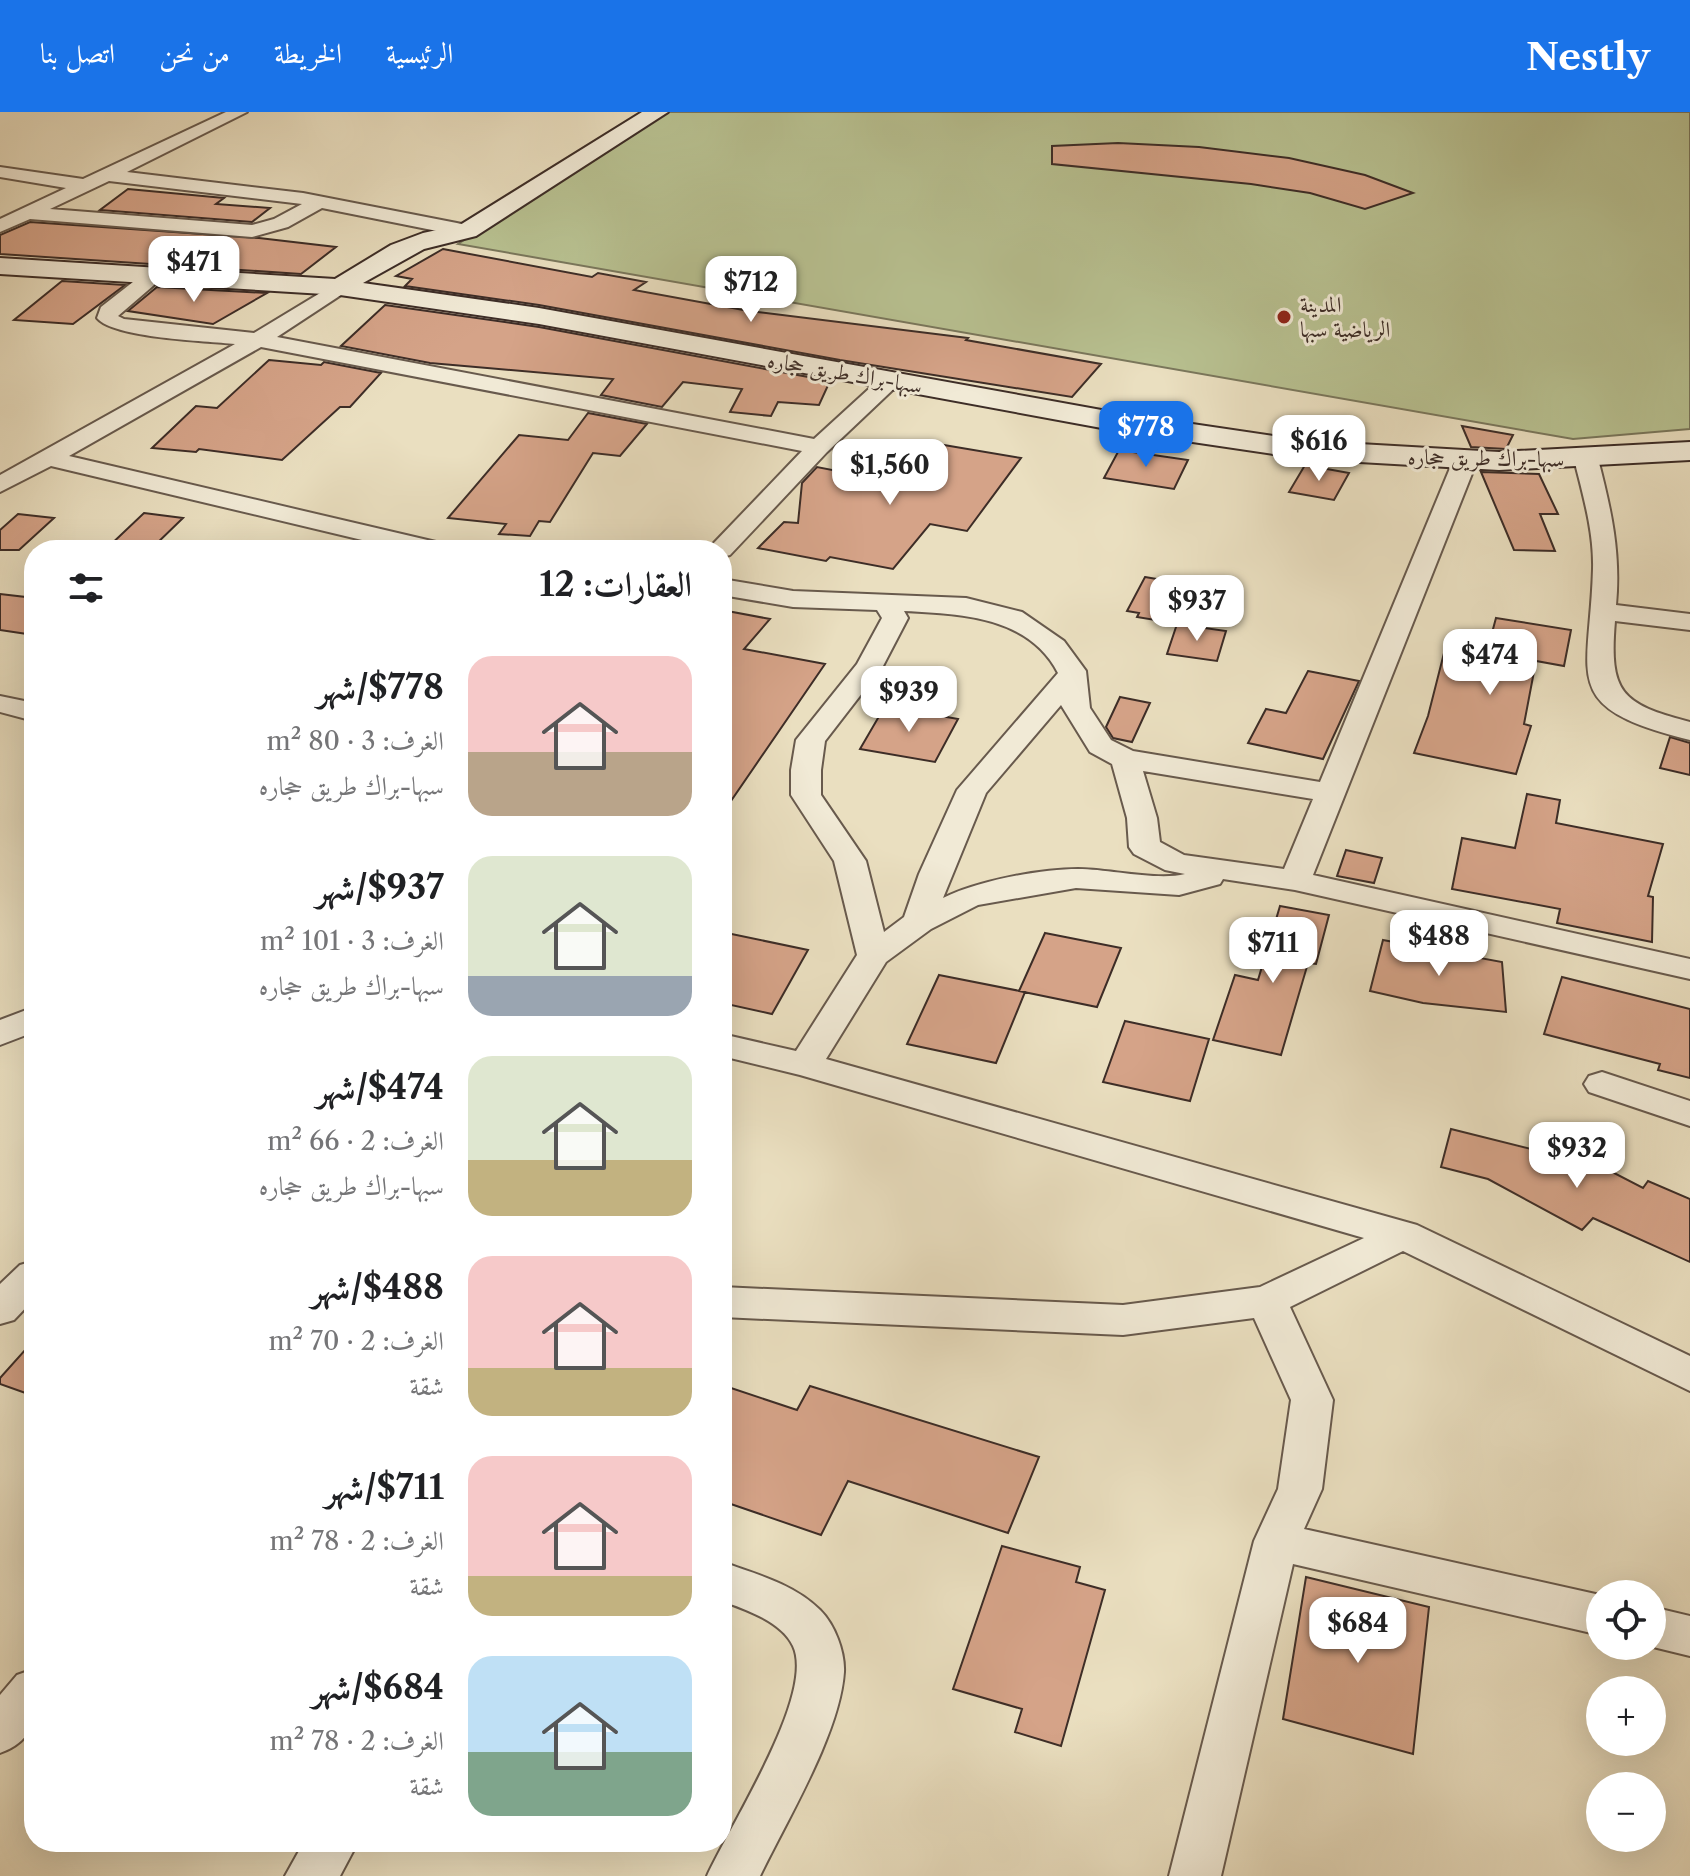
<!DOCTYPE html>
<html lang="ar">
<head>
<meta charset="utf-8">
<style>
	body { margin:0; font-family:"Libre Caslon Text",Amiri,serif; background:#f6f6f6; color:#202124; direction:rtl; height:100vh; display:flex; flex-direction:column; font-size:30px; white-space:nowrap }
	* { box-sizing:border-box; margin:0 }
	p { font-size:26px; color:#757577 }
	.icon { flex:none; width:44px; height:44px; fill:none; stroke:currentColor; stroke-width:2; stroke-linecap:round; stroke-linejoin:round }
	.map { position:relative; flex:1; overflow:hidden; direction:ltr }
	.side { position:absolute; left:24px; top:428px; width:708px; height:1312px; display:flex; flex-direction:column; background:#fff; border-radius:32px; box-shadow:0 8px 32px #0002; direction:rtl }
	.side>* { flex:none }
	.buttons { position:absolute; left:1586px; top:1468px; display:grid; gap:16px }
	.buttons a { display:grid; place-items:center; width:80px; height:80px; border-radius:50%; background:#fff; box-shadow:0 8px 32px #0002; font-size:40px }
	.price { position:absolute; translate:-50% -68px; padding:0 18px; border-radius:16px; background:#fff; color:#222; font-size:26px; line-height:52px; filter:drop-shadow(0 2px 4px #0008) }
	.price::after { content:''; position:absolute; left:50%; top:48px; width:24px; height:18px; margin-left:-12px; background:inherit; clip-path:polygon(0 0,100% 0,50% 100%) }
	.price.selected { background:#1a73e8; color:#fff }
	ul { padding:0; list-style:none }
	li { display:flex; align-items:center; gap:24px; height:200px; padding:0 40px }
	li span { display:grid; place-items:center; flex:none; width:224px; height:160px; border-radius:24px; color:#555 }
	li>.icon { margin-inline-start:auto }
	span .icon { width:96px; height:96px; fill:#fffc; stroke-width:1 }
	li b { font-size:34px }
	h2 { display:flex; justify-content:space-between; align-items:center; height:96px; padding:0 40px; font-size:34px }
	header { display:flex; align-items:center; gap:48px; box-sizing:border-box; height:112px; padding:0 40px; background:#1a73e8; color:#fff }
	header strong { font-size:38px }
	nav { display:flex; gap:44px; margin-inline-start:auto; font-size:28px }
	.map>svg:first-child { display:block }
</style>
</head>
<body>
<header>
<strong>Nestly</strong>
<nav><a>الرئيسية</a><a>الخريطة</a><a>من نحن</a><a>اتصل بنا</a></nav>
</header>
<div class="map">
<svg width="1690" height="1764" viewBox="0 0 1690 1764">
	<rect width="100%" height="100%" fill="#eadfc0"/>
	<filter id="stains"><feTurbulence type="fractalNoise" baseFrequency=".0025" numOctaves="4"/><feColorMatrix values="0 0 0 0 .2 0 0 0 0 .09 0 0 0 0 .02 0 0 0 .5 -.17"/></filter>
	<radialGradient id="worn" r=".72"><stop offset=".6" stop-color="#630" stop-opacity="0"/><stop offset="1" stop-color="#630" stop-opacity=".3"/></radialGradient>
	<!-- green -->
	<path fill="#b8c191" stroke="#7a775c" stroke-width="2" d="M 660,0 L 1690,0 L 1690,317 L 1573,327 L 458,132 Z"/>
	<!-- building -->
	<path fill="#d5a388" stroke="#3d2d27" stroke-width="2" d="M 1118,31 L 1199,35 L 1289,46 L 1365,63 L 1413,81 L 1365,97 L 1310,81 L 1251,72 L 1052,52 L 1052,34 Z
		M 128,77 L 224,86 L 216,92 L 270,96 L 252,110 L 100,98 Z
		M 30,110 L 259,126 L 336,135 L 301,162 L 0,142 L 0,123 Z
		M 443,137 L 592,165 L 598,161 L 646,170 L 634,178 L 749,199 L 968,226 L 966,228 L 1101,252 L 1072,285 L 840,248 L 539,193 L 405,174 L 412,167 L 396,164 Z
		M 62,169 L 125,173 L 73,212 L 14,208 Z
		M 157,175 L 267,181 L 213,212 L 128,199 Z
		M 385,193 L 539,215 L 830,269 L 819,293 L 778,290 L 771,304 L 730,300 L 742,277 L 683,270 L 662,295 L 601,283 L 613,267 L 430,251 L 341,234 Z
		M 269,248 L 321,253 L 324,250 L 381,261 L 350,295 L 340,295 L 282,348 L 199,337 L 196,340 L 152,336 L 196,294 L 217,296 Z
		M 588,301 L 647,312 L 620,344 L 593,341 L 550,410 L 539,409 L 530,424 L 499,422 L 506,412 L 448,406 L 519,323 L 568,328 Z
		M 1462,314 L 1513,323 L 1506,337 L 1471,335 Z
		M 938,332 L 1021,346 L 967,419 L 930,412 L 893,457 L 830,445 L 826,449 L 758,436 L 784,410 L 798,411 L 802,371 L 817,355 L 904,372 Z
		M 1119,338 L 1188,348 L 1174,377 L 1104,366 Z
		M 1305,353 L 1349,361 L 1334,388 L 1289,380 Z
		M 1481,360 L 1539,362 L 1558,402 L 1540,402 L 1555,439 L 1514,438 Z
		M 144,401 L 183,406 L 150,438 L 105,438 Z
		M 18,402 L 54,406 L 19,438 L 0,438 L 0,418 Z
		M 1145,465 L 1186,472 L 1167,510 L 1137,505 L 1139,501 L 1127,499 Z
		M 0,482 L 34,486 L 34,523 L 0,518 Z
		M 722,498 L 770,507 L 744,537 L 825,552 L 722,702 Z
		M 1496,506 L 1571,518 L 1564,554 L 1536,549 L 1524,612 L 1531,614 L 1516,662 L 1414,641 L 1428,604 L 1444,541 L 1485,547 Z
		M 1177,512 L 1226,519 L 1217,549 L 1167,542 Z
		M 1308,559 L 1359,569 L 1323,647 L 1248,631 L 1266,597 L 1286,601 Z
		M 1120,585 L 1150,591 L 1132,630 L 1113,626 L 1106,615 Z
		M 885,594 L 958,607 L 935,650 L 860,637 Z
		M 1670,625 L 1690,631 L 1690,663 L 1660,656 Z
		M 1527,682 L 1560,688 L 1556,711 L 1663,732 L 1648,784 L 1653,785 L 1652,830 L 1557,811 L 1560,797 L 1452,777 L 1462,726 L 1515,736 Z
		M 1346,738 L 1382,746 L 1374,771 L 1337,764 Z
		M 1280,794 L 1329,803 L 1316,852 L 1308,851 L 1281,943 L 1213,928 L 1235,863 L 1258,868 Z
		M 722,820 L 808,838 L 772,902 L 722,891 Z
		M 1045,821 L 1121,836 L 1097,895 L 1019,879 Z
		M 1383,828 L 1502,850 L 1506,900 L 1423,891 L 1370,879 Z
		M 939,863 L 1025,880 L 996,951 L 907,932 Z
		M 1562,865 L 1690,897 L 1690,966 L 1658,958 L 1660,952 L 1544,922 Z
		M 1125,909 L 1209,927 L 1190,989 L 1103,970 Z
		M 1451,1017 L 1551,1042 L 1560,1033 L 1643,1076 L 1648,1069 L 1690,1087 L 1690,1150 L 1593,1106 L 1582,1118 L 1488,1067 L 1441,1055 Z
		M 34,1228 L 34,1284 L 0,1272 L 0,1266 Z
		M 722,1273 L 797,1298 L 810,1274 L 1039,1345 L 1008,1421 L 848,1369 L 821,1423 L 722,1389 Z
		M 1002,1434 L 1080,1455 L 1076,1470 L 1105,1478 L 1061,1634 L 1015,1620 L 1022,1597 L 953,1577 Z
		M 1306,1465 L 1429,1495 L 1413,1642 L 1283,1607 Z"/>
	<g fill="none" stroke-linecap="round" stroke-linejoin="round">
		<!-- street casing -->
		<g stroke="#685a4d" stroke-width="4">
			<path id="street" d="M 226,0 L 247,0 L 127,60 L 303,81 L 467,113 L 477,119 L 467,125 L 322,96 L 288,115 L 252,125 L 30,107 L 0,120 L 0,107 L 66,76 L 0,65 L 0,55 L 83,67 ZM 109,69 L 302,92 L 274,107 L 252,113 L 50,97 Z
				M 154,157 L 161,159 L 164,163 L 161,167 L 118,204 L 124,207 L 254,221 L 340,169 L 350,175 L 347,179 L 277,225 L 814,327 L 883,264 L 891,262 L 902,269 L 827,340 L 730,443 L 722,445 L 722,438 L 708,438 L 712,433 L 802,339 L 261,235 L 69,344 L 436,430 L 445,433 L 449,438 L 404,438 L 51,354 L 0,380 L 0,363 L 235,232 C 206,229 113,226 97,206 L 101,195 L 147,159 Z
				M 1586,340 L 1594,342 L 1598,347 C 1611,397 1621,441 1616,493 L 1690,502 L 1690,518 L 1615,509 C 1609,581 1621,592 1690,610 L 1690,628 C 1557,595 1590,568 1593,457 C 1594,420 1583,383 1574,347 L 1578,342 Z
				M 1465,342 L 1473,344 L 1477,349 L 1313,763 L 1690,847 L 1690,867 L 1295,778 L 1223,767 L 1220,772 L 1179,783 L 1076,776 L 978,793 L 931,817 L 886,850 L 826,947 L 1417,1113 L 1690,1244 L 1690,1279 L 1403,1139 L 1290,1195 L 1333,1288 L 1322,1377 L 1304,1417 L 1600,1483 L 1600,1523 L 1293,1452 L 1221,1764 L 1169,1764 L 1254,1429 L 1278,1377 L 1291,1288 L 1254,1206 L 1123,1223 L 722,1205 L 722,1175 L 1123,1193 L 1260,1175 L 1364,1126 L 800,963 L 722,944 L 722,922 L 796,939 L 857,843 L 834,749 L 791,683 L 791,658 L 796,628 L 857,552 L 882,506 L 877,498 L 793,495 L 722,483 L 722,467 L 793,479 L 966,486 L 1022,500 L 1064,529 L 1086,559 L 1090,596 L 1111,628 L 1133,639 L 1320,670 L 1453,349 L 1457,344 ZM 904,499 C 960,502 1029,504 1058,561 L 957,678 L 919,762 L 904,805 L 884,820 L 866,749 L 821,683 L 821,658 L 825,629 L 883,554 L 908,506 ZM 1061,593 L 1090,640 L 1112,652 L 1127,706 L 1129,735 L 1134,742 L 1165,758 L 1185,762 C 1158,769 1108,757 1078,757 C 1040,757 977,769 943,786 L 986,681 ZM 1143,659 L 1313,687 L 1284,757 L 1184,743 L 1160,730 L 1157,706 Z
				M 0,584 L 34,591 L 34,609 L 0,600 Z
				M 34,895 L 34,920 L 0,933 L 0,908 Z
				M 1602,960 L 1690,989 L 1690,1014 L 1589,980 L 1584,972 L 1589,964 Z
				M 34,1149 L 34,1187 L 14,1208 L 0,1212 L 0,1172 L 20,1153 Z
				M 722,1450 C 756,1462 794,1472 820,1498 C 835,1513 845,1540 844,1560 C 840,1621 787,1708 760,1764 L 707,1764 C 729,1715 816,1582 793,1534 C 782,1510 745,1497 722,1489 Z
				M 1652,1495 L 1690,1504 L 1690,1544 L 1649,1534 L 1652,1534 Z
				M 34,1557 C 34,1596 43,1625 0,1641 L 0,1583 L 17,1563 Z
				M 304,1730 L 358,1730 L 340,1764 L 285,1764 Z"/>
		</g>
		<!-- secondary casing -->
		<g stroke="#3d2d27" stroke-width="4">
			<path id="secondary" d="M 642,0 L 668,0 L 476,124 L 424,137 L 363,171 L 539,196 L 1118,301 L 1307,329 L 1499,340 L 1690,330 L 1690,348 L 1499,358 L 1307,347 L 1118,319 L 539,212 L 340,183 L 0,162 L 0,146 L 335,167 L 391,133 L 423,121 L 460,113 Z"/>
		</g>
		<!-- street -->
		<use href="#street" fill="#f1ead6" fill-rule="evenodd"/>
		<!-- secondary -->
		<use href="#secondary" fill="#f1ead6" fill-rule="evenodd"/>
	</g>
	<!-- markers -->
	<circle fill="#8f2418" stroke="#f1ead6" stroke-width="3" cx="1284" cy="205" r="8"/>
	<g text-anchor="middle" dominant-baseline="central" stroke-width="6" stroke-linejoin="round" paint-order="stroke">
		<!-- far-poi labels -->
		<g font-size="22" fill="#3d2d27" stroke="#f1ead6" text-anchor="start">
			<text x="1300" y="192">المدينة<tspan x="1300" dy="25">الرياضية سبها</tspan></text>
		</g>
		<!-- far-street labels -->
		<g font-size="22" fill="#3d2d27" stroke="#f1ead6">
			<text transform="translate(845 261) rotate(10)">سبها-براك طريق حجاره</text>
			<text transform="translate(1486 346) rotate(1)">سبها-براك طريق حجاره</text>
		</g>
	</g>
	<rect width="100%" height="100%" filter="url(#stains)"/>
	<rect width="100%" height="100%" fill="url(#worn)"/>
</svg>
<div class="buttons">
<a><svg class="icon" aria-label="locate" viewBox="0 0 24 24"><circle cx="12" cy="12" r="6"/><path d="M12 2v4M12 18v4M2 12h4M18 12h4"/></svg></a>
<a>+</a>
<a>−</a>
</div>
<b class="price" style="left:194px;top:192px">$471</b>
<b class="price" style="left:751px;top:212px">$712</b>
<b class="price selected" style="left:1146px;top:357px">$778</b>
<b class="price" style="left:1319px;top:371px">$616</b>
<b class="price" style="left:890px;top:395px">$1,560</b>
<b class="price" style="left:1197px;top:531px">$937</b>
<b class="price" style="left:1490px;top:585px">$474</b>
<b class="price" style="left:909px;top:622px">$939</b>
<b class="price" style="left:1439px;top:866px">$488</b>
<b class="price" style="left:1273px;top:873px">$711</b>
<b class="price" style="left:1577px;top:1078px">$932</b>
<b class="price" style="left:1358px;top:1553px">$684</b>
<section class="side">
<h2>العقارات: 12<svg class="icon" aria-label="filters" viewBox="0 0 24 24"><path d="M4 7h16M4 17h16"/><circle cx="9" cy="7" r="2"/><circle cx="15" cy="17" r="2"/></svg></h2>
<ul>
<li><span style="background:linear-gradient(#f6c9c9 60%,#b9a48a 0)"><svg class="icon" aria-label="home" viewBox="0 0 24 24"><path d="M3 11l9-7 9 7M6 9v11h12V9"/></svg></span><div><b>$778/شهر</b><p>الغرف: 3 · 80 m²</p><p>سبها-براك طريق حجاره</p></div></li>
<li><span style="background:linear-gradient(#dfe7d0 75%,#9aa5b1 0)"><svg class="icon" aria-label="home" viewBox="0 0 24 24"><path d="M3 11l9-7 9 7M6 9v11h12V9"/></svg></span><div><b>$937/شهر</b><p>الغرف: 3 · 101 m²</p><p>سبها-براك طريق حجاره</p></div></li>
<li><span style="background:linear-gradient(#dfe7d0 65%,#c2b280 0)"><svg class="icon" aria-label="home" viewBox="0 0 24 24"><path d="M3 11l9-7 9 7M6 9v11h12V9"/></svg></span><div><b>$474/شهر</b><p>الغرف: 2 · 66 m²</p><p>سبها-براك طريق حجاره</p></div></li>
<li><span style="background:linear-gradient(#f6c9c9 70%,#c2b280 0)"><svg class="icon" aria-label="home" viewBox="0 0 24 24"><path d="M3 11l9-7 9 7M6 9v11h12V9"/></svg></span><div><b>$488/شهر</b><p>الغرف: 2 · 70 m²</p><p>شقة</p></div></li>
<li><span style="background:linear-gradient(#f6c9c9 75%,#c2b280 0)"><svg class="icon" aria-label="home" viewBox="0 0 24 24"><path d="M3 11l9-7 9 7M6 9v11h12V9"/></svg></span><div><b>$711/شهر</b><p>الغرف: 2 · 78 m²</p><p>شقة</p></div></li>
<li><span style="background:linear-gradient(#bfe0f5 60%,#7fa58c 0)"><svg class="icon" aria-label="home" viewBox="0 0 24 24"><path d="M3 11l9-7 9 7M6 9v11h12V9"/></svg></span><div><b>$684/شهر</b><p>الغرف: 2 · 78 m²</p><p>شقة</p></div></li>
</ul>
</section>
</div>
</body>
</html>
